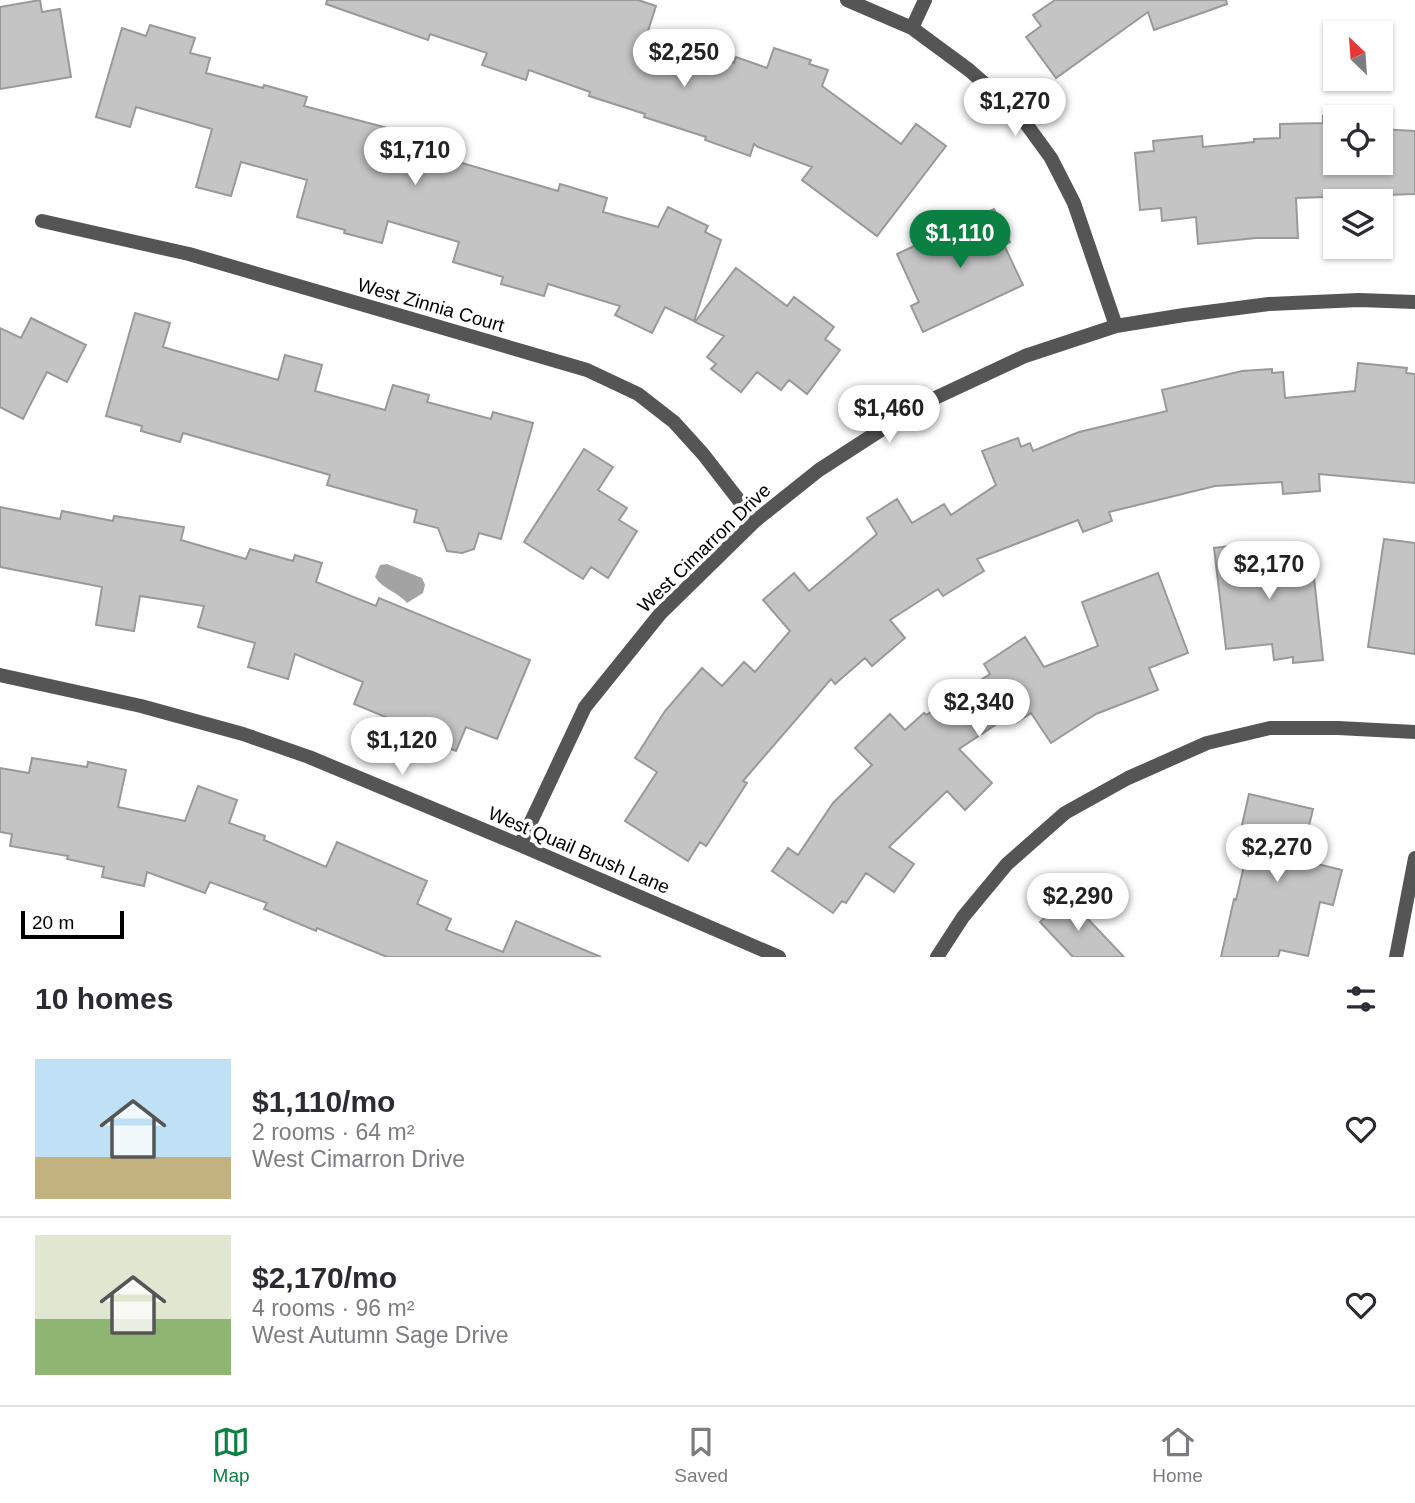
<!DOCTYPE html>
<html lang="en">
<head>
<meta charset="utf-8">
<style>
	body { margin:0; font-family:Helvetica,sans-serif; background:#f7f7f7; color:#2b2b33; height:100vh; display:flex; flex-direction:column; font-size:26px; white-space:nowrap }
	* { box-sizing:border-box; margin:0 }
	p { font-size:23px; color:#7c7c81 }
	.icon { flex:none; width:38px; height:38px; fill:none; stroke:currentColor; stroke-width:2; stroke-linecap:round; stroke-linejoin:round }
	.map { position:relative; height:957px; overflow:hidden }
	.side { display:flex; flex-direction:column; background:#fff; flex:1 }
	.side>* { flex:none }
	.needle { width:46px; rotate:335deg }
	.fabs { position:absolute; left:1323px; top:21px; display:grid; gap:14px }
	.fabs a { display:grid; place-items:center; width:70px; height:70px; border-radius:0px; background:#fff; box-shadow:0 2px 5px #0004; font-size:35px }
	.scale { position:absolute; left:21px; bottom:18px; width:103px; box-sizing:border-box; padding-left:7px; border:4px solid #000; border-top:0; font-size:19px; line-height:24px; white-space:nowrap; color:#000; -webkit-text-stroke:5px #fff; paint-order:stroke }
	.price { position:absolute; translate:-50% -60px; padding:0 16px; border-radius:24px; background:#fff; color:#222; font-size:23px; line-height:46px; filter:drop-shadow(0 2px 4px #0008) }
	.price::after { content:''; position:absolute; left:50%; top:42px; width:21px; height:16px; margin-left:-10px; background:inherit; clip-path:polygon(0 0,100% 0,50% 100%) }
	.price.active { background:#0b8043; color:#fff }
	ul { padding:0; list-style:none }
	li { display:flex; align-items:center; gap:21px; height:175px; padding:0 35px }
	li+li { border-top:2px solid #e1e1e2 }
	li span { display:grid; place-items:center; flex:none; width:196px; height:140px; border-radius:0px; color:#555 }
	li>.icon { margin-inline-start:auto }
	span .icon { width:84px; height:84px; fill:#fffc; stroke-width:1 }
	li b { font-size:30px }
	h2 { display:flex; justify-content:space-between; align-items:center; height:84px; padding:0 35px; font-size:30px }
	.tabs { display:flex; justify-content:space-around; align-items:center; height:98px; border-top:2px solid #e1e1e2; background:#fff; font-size:19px; color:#7c7c81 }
	.tabs a { display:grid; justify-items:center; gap:4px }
	.tabs .active { color:#0b8043 }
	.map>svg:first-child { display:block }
</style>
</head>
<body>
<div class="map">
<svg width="1415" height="957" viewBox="0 0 1415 957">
	<rect width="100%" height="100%" fill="#fff"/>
	<!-- water -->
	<path fill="#a3a3a3" d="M 387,564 L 422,578 L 425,585 L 423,593 L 407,603 C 398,592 382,589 375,577 L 380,565 Z"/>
	<!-- building -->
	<path fill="#c4c4c4" stroke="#999" stroke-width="2" d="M 40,0 L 42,12 L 60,9 L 71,77 L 0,89 L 0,7 Z
		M 327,0 L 638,0 L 656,6 L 647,34 L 734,63 L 736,57 L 767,68 L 774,48 L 811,60 L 809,64 L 828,70 L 822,86 L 901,144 L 916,124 L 946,146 L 877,236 L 802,180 L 812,167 L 758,147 L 754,144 L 750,156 L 705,140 L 706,137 L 644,117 L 645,114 L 589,96 L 590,92 L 529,70 L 526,80 L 482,65 L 487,53 L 430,34 L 428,40 L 326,4 Z
		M 1055,0 L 1226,0 L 1227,4 L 1154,30 L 1148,12 L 1056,78 L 1026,37 L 1041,26 L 1033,15 Z
		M 150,25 L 195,38 L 190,53 L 210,58 L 206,73 L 263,88 L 264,85 L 307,97 L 304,106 L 418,136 L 414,149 L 558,191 L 560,184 L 607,198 L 603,212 L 658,227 L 668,207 L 708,226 L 705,232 L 721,240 L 694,321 L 665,307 L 652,333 L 615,315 L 620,306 L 548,284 L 544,296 L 501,284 L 503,277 L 453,262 L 459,242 L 388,221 L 382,243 L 344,233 L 345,230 L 297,217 L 307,180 L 241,162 L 231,196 L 196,187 L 212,129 L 136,107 L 130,127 L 96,117 L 122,28 L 146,36 Z
		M 1349,115 L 1349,117 L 1335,117 L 1335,163 L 1381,163 L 1381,129 L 1415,131 L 1415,194 L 1296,198 L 1298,238 L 1256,238 L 1198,244 L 1196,217 L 1162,221 L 1161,208 L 1140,210 L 1135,153 L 1154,151 L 1153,141 L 1202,136 L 1203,147 L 1254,142 L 1254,139 L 1280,138 L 1280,124 L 1323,123 L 1323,116 Z
		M 994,209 L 1010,242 L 1004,245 L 1023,285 L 923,332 L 911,306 L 919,302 L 897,254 Z
		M 736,268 L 787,306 L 794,297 L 834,327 L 825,339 L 840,350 L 807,394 L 789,380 L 781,390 L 757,372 L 741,392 L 711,369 L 716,364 L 707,357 L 724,336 L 695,322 Z
		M 135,313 L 170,323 L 163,347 L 278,380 L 285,355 L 322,365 L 315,391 L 385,410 L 393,385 L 429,395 L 427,402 L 491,419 L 493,412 L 533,423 L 501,539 L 479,533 L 474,549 L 462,553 L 447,551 L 438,528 L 414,522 L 417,510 L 327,485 L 330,475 L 183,433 L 180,442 L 141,431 L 142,426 L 106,416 Z
		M 31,318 L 86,345 L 67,382 L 47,372 L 23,419 L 0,407 L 0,328 L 21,338 Z
		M 1358,363 L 1407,368 L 1406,373 L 1415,374 L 1415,483 L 1319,474 L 1320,491 L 1283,494 L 1282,482 L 1215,486 L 1109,512 L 1112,521 L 1083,532 L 1078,520 L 977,559 L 984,571 L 943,596 L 938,589 L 890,620 L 905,638 L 872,666 L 865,658 L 835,684 L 831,679 L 743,781 L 747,783 L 706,846 L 700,842 L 688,861 L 625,821 L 657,772 L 635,758 L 665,711 L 702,668 L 722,686 L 744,662 L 755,672 L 790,631 L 763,600 L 794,573 L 809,591 L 877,534 L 867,518 L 897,499 L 912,523 L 944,504 L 951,515 L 996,485 L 982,451 L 1018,438 L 1021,447 L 1030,443 L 1033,451 L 1079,432 L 1167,411 L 1162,390 L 1242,371 L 1272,369 L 1272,373 L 1283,372 L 1285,398 L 1355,391 Z
		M 584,449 L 613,467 L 598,490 L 627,508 L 619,520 L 637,531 L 608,578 L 591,567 L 583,579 L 524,542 Z
		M 0,507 L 60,519 L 62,511 L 113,521 L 114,516 L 184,527 L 181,540 L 246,559 L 250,549 L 293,561 L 295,555 L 322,563 L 316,582 L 376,606 L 379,598 L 530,660 L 497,739 L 466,727 L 456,751 L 408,731 L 410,727 L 354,704 L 363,682 L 295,654 L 288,679 L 248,667 L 255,643 L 198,627 L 204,606 L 140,596 L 134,631 L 96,625 L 102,587 L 0,567 Z
		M 1384,539 L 1415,543 L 1415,654 L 1368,647 Z
		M 1265,542 L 1266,549 L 1287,547 L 1287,553 L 1311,550 L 1323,660 L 1293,663 L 1293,657 L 1274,660 L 1272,644 L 1226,649 L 1214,548 Z
		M 1158,573 L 1188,653 L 1149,668 L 1158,690 L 1096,714 L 1051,743 L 1031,713 L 1017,722 L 1012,714 L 959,749 L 992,783 L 965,810 L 947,791 L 889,847 L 914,864 L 894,892 L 866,873 L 846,903 L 842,901 L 833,913 L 772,871 L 788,848 L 798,855 L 833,803 L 872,765 L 855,748 L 890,714 L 905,730 L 924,713 L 926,715 L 990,674 L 984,664 L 1025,637 L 1044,667 L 1098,646 L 1082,602 Z
		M 32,758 L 87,767 L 88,762 L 126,770 L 118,807 L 185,821 L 198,786 L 237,800 L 229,823 L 265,836 L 264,840 L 326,867 L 337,842 L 427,881 L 417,904 L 451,919 L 446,930 L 503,952 L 516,921 L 601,957 L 387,957 L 317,928 L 316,931 L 264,909 L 267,903 L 210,882 L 205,893 L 147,872 L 144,886 L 102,877 L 104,867 L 67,859 L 68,856 L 10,846 L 12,834 L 0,832 L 0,768 L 29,773 Z
		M 1249,794 L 1313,809 L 1301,860 L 1342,870 L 1333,905 L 1320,902 L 1308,956 L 1280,950 L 1278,957 L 1221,957 L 1234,899 L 1236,900 L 1250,840 L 1239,838 Z
		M 1067,897 L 1124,957 L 1073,957 L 1040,922 Z"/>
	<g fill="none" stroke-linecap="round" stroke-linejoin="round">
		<!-- minor -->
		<path stroke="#555" stroke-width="14" d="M 847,0 L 912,28 L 969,70 L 1019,114 L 1051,158 L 1074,203 L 1116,326
			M 912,28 L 925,0
			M 42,221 L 189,254 L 587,370 L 638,394 L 674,422 L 703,454 L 755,521
			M 0,675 L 141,706 L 243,734 L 309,757 L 520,845 L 779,957
			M 520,845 L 585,707 L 660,614 L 755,521 L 819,470 L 918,406 L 1025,356 L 1116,326 L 1184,315 L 1269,304 L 1359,300 L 1415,302
			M 937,957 L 963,917 L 1007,864 L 1065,813 L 1128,778 L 1207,743 L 1270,728 L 1338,728 L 1415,732
			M 1396,957 L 1415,858"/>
	</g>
	<g text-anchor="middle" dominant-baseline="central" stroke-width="7" stroke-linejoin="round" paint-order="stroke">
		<!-- street labels -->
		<g font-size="19" fill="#000" stroke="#fff">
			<text transform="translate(431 305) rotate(16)">West Zinnia Court</text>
			<text transform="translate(704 548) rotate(-44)">West Cimarron Drive</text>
			<text transform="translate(579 850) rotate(23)">West Quail Brush Lane</text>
		</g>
	</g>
</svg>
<div class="fabs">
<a><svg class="needle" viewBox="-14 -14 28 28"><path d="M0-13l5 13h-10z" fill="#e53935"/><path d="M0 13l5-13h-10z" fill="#7c7c81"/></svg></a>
<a><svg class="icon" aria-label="locate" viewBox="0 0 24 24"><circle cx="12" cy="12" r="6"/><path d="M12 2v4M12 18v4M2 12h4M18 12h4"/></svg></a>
<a><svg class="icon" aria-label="layers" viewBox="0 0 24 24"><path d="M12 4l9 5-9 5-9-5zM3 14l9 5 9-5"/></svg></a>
</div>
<div class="scale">20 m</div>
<b class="price" style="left:684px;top:89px">$2,250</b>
<b class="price" style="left:1015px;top:138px">$1,270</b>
<b class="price" style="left:415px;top:187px">$1,710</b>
<b class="price active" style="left:960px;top:270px">$1,110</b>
<b class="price" style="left:889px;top:445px">$1,460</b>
<b class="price" style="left:1269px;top:601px">$2,170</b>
<b class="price" style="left:979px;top:739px">$2,340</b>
<b class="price" style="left:402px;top:777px">$1,120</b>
<b class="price" style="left:1277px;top:884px">$2,270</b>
<b class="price" style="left:1078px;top:933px">$2,290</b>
</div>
<section class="side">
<h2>10 homes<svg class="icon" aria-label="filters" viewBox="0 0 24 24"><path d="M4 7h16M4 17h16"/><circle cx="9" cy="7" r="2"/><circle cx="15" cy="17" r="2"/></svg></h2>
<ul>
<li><span style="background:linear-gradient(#bfe0f5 70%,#c2b280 0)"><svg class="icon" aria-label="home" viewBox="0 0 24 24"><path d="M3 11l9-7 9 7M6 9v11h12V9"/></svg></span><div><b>$1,110/mo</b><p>2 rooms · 64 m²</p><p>West Cimarron Drive</p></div><svg class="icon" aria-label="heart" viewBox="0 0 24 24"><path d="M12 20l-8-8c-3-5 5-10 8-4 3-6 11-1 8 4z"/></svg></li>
<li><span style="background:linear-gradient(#dfe7d0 60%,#8fb573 0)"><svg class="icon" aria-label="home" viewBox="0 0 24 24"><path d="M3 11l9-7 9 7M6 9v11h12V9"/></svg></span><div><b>$2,170/mo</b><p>4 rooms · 96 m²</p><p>West Autumn Sage Drive</p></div><svg class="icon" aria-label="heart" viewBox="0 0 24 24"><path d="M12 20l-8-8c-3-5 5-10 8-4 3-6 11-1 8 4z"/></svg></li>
</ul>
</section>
<nav class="tabs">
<a class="active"><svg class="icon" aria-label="map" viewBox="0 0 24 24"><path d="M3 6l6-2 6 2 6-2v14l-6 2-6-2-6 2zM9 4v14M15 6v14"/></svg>Map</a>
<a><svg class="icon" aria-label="saved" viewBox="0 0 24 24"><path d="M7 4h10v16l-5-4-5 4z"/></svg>Saved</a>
<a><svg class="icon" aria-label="home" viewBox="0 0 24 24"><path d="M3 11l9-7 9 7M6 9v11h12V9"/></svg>Home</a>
</nav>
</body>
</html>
